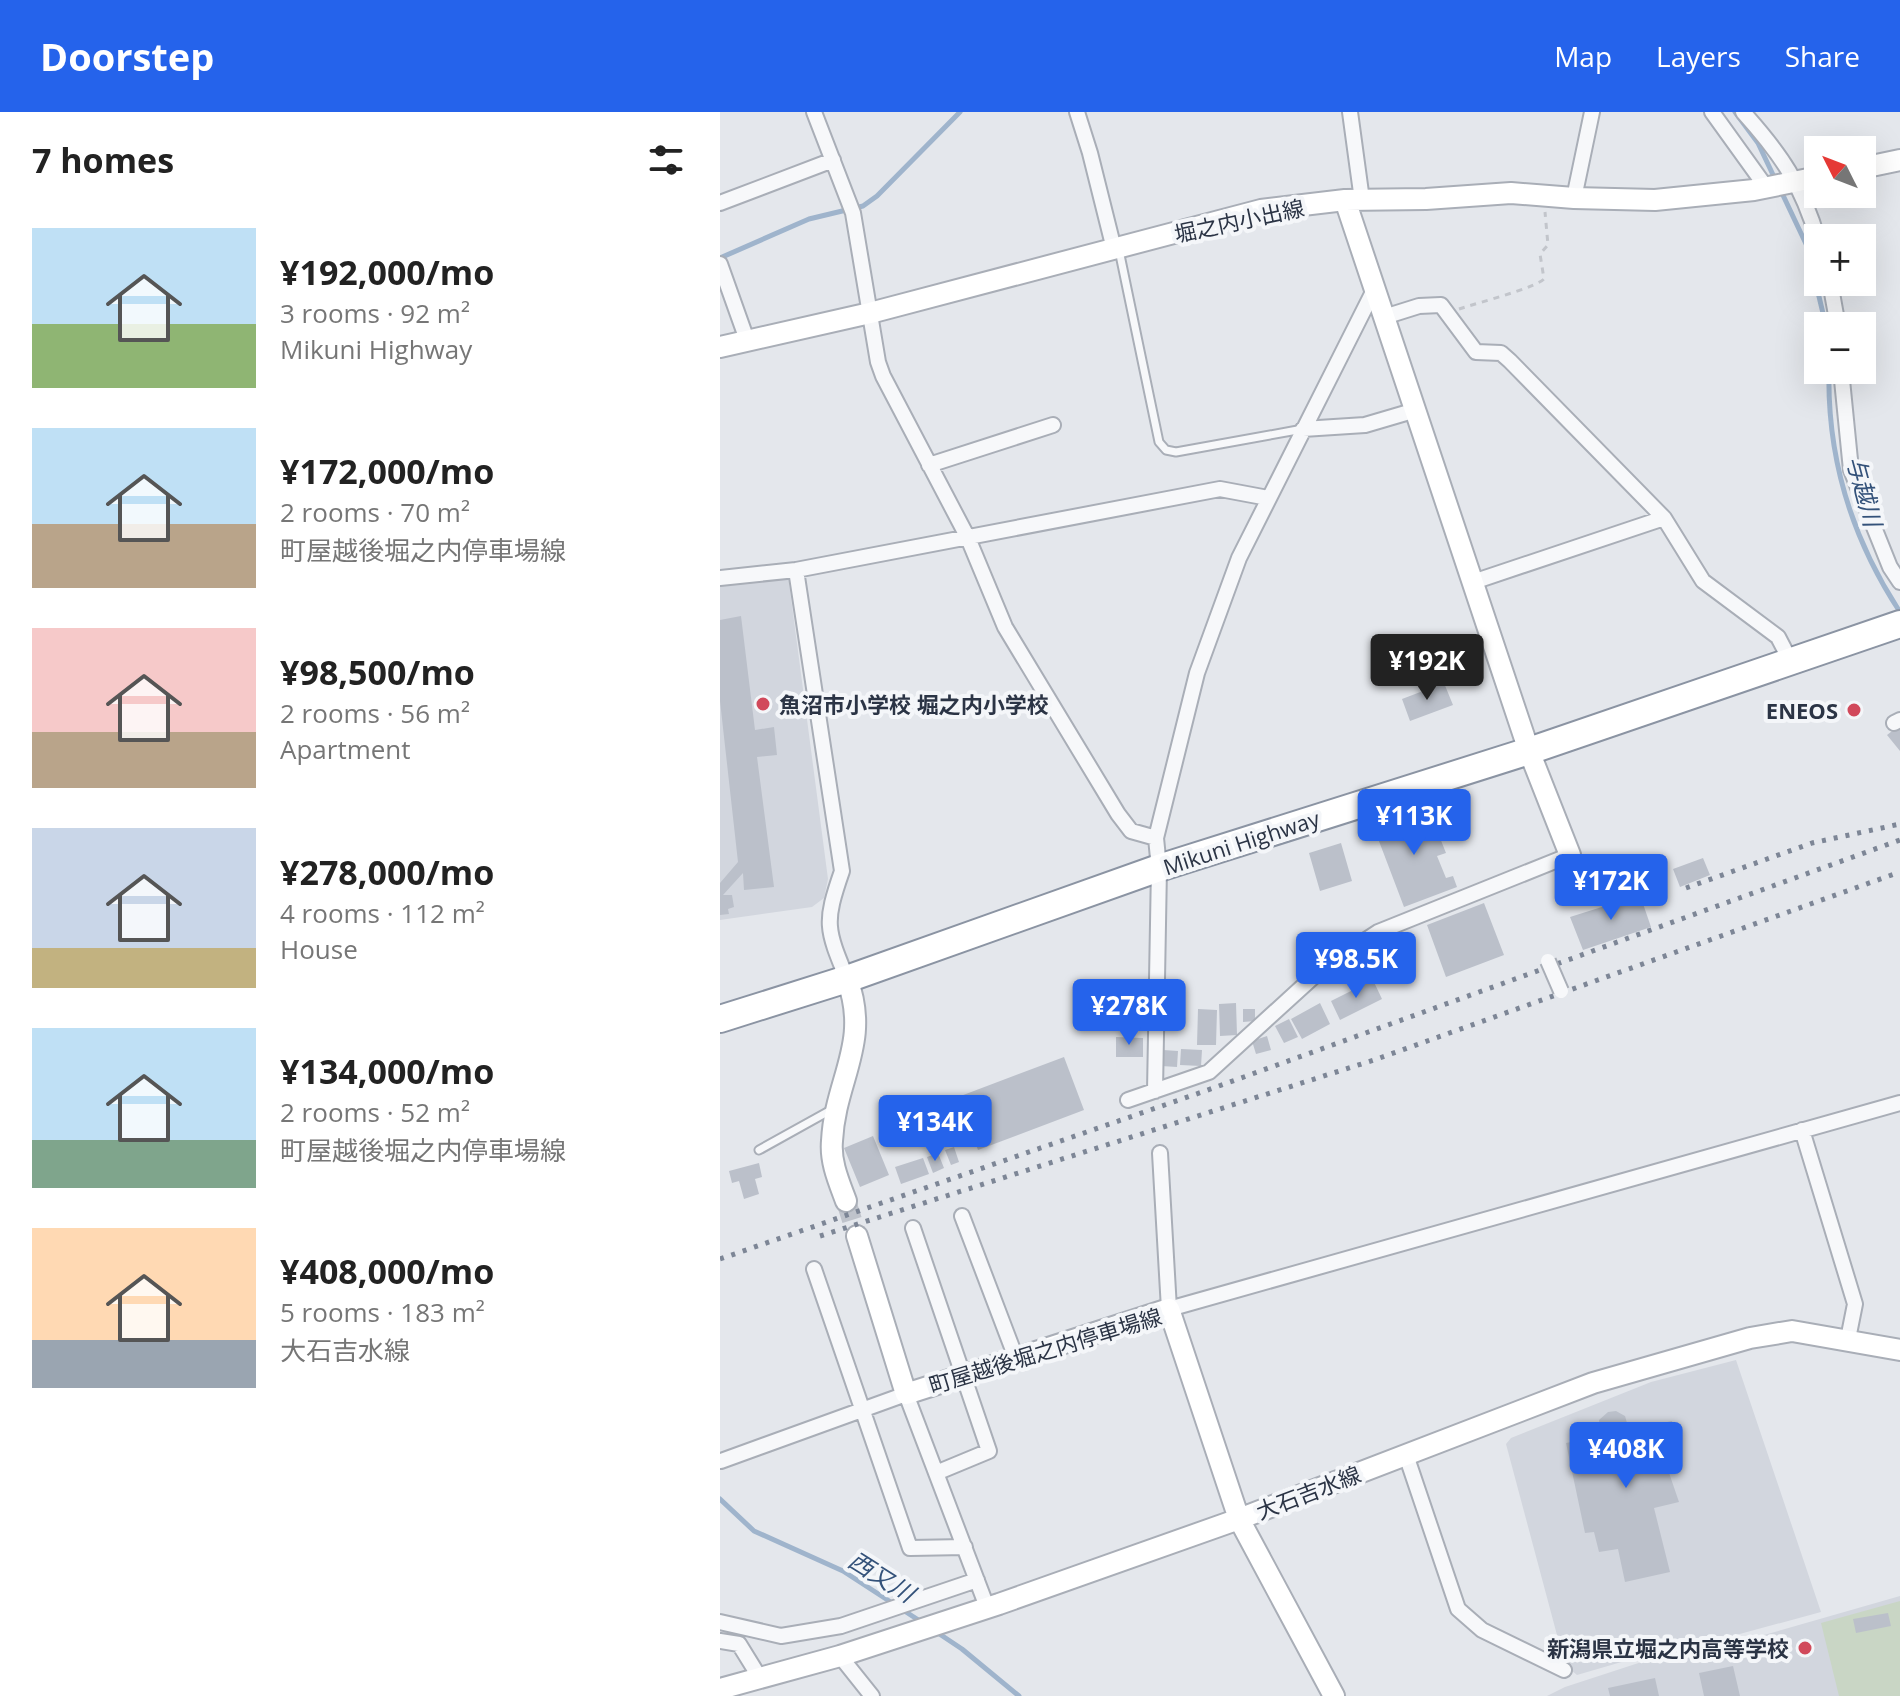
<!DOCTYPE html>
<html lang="en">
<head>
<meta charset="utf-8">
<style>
	body { margin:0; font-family:"Open Sans","Noto Sans JP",sans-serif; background:#f2f2f2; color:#222; height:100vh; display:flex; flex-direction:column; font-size:30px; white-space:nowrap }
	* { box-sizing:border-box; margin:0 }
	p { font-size:26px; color:#767676 }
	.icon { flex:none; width:44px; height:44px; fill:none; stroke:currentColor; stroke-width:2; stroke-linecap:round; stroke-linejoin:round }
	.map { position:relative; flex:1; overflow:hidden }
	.sheet { display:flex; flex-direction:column; background:#fff; width:720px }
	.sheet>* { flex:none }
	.needle { width:52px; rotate:312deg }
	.buttons { position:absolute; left:1084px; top:24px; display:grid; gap:16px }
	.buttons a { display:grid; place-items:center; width:72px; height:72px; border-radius:0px; background:#fff; box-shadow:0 8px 32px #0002; font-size:40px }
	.price { position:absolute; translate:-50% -68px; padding:0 18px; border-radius:8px; background:#2563eb; color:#fff; font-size:26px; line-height:52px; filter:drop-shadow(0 2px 4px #0008) }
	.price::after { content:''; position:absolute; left:50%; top:48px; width:24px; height:18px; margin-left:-12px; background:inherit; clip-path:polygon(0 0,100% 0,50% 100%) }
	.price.active { background:#222; color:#fff }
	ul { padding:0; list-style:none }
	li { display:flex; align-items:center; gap:24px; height:200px; padding:0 32px }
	li span { display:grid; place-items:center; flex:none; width:224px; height:160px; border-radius:0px; color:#555 }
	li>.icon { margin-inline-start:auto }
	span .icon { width:96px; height:96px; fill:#fffc; stroke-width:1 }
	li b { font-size:34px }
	h2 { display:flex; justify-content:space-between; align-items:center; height:96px; padding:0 32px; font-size:34px }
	header { display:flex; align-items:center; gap:48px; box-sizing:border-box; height:112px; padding:0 40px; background:#2563eb; color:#fff }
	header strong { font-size:38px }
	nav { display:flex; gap:44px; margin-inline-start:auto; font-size:28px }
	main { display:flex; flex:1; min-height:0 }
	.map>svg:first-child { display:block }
</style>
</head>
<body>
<header>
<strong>Doorstep</strong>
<nav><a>Map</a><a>Layers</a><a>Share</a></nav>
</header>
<main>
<section class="sheet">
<h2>7 homes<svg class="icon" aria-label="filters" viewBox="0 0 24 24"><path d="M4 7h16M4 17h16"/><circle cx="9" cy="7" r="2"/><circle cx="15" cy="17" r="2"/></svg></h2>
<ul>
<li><span style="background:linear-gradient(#bfe0f5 60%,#8fb573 0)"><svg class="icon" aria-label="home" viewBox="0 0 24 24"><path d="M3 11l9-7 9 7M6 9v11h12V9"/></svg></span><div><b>¥192,000/mo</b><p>3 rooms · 92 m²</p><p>Mikuni Highway</p></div></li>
<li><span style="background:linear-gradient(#bfe0f5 60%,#b9a48a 0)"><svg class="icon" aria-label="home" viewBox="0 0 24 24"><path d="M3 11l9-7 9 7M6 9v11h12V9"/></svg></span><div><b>¥172,000/mo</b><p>2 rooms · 70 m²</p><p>町屋越後堀之内停車場線</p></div></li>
<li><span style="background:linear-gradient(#f6c9c9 65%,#b9a48a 0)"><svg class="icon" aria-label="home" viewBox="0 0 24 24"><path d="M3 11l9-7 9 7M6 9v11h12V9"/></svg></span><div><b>¥98,500/mo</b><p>2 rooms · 56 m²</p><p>Apartment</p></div></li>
<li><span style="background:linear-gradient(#c9d6e8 75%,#c2b280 0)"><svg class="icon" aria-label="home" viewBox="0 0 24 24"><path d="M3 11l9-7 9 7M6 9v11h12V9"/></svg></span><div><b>¥278,000/mo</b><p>4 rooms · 112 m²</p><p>House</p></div></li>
<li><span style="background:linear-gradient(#bfe0f5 70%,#7fa58c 0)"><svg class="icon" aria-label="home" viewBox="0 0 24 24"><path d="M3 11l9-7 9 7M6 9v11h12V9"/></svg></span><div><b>¥134,000/mo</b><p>2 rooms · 52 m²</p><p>町屋越後堀之内停車場線</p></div></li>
<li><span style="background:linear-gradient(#ffd9b3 70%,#9aa5b1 0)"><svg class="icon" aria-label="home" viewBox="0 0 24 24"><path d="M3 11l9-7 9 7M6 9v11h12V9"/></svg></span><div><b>¥408,000/mo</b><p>5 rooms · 183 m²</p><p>大石吉水線</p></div></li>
</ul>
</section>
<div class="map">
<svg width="1180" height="1584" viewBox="0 0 1180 1584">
	<rect width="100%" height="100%" fill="#e4e7ec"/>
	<!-- built -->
	<path fill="#d2d6de" d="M 68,463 L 108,767 L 104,786 L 92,795 L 0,808 L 0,473 Z
		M 1016,1248 L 1101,1500 L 994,1529 L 946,1537 L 857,1563 L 845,1553 L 786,1332 L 791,1326 L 931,1270 Z
		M 1180,1484 L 1180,1584 L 827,1584 L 845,1575 L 940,1544 L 1009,1533 Z"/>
	<!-- green -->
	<path fill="#c9d6c5" d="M 1180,1489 L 1180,1584 L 1119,1584 L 1101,1511 Z"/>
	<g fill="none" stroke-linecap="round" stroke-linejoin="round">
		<!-- stream -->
		<path stroke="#9fb4cc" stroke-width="5" d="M 1015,0 L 1038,31 L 1055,67
			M 1061,79 L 1087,134 L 1106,214
			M 0,146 L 89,107 L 143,94 L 157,84 L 240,0
			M 1109,258 C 1107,345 1132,427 1180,500
			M 0,1387 L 34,1419 L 123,1459 L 203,1511
			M 215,1519 L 242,1537 L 299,1584"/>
	</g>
	<!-- building -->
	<path fill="#bbc0ca" d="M 21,504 L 35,618 L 54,615 L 57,643 L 37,645 L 54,775 L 24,778 L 23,761 L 3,783 L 12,783 L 14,795 L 8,797 L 9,802 L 0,803 L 0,771 L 18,750 L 0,589 L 0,508 Z
		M 724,571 L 733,593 L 690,609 L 682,587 Z
		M 1180,613 L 1180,639 L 1167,623 Z
		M 709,695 L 714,707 L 707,709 L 715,727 L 720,726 L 726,741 L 717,744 L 726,766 L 733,764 L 737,775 L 684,795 L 654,716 Z
		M 621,731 L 632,769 L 600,779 L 589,741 Z
		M 983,746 L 990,763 L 960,775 L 953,757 Z
		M 920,783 L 931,815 L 863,838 L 850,805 Z
		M 764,791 L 784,843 L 726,865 L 707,813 Z
		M 653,868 L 662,887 L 620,908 L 611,889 Z
		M 516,891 L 517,923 L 500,924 L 499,892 Z
		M 600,891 L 610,912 L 582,927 L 571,907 Z
		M 478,897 L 497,898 L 496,933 L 477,933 Z
		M 523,897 L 535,897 L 535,909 L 523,910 Z
		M 569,907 L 578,925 L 564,931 L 555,914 Z
		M 547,924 L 551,938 L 536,942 L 532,929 Z
		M 396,925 L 423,926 L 423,945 L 396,945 Z
		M 461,937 L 482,938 L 481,954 L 460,953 Z
		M 443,938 L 458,939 L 457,955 L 441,954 Z
		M 344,945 L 364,998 L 258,1038 L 238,985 Z
		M 153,1024 L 169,1063 L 140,1075 L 124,1036 Z
		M 234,1035 L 239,1050 L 231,1053 L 225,1038 Z
		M 218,1041 L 224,1056 L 213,1061 L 207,1045 Z
		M 203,1046 L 209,1062 L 181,1072 L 175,1055 Z
		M 39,1051 L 42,1065 L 35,1067 L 39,1082 L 24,1087 L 19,1069 L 12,1071 L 9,1059 Z
		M 896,1299 L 905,1304 L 909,1318 L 952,1309 L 960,1348 L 946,1352 L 959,1390 L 934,1396 L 950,1460 L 905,1470 L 898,1437 L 879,1440 L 874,1420 L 865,1421 L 846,1331 L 881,1324 L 879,1308 L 888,1300 Z
		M 1168,1501 L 1171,1514 L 1136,1521 L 1133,1507 Z
		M 1013,1554 L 1020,1584 L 984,1584 L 979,1561 Z
		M 935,1566 L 939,1584 L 890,1584 L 888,1576 Z"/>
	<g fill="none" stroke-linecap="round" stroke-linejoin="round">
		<!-- secondary-tunnel -->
		<path stroke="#bfc3cb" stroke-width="20" stroke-dasharray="20 10" stroke-linecap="butt" d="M 126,1089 L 137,1124"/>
		<!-- lane casing -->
		<g stroke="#a9aeb7" stroke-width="11">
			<path id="lane" d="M 399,138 L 439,330 L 446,338 L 456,340 L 583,317
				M 39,1038 L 111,998"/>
		</g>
		<!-- street casing -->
		<g stroke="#a9aeb7" stroke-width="18">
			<path id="street" d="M 94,0 L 133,101 L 158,250 L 163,264 L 248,426 L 285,515 L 398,702 L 411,719 L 436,726
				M 357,0 L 370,41 L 394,137
				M 630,0 L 642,88
				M 992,0 L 1046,75
				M 1023,0 C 1061,42 1082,73 1098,128
				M 854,86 L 872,0
				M 0,91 L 113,48
				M 0,152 L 27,228
				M 1110,170 L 1118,214
				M 664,205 L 699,194 L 721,193 L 756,240 L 781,241 L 790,249 L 944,406 L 983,469 L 1058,525 L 1071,550
				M 1121,258 L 1131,358 L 1170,455 L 1180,470
				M 583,317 L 645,313 L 696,298
				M 209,353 L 333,313
				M 76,458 L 122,759 C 104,811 106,816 127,867
				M 0,466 L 76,458 L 500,377 L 548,386
				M 753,470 L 944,406
				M 1174,611 L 1180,608
				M 435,979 L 439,756 L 436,726 L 477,561 L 519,446 L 655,176
				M 408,988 L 489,960 L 603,856 L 658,820 L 850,743
				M 1082,1018 L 1135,1192 L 1128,1227
				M 440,1041 L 449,1197 L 1180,991
				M 242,1104 L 296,1246
				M 193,1116 L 269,1339 L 216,1361
				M 94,1157 L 190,1436 L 245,1435
				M 686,1343 L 738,1497 L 762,1518 L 844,1558
				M 1,1349 L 186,1282 L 267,1495
				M 0,1510 L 61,1524 L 121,1514 L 257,1468
				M 0,1529 L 19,1532 L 40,1566
				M 120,1544 L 152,1584"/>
		</g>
		<!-- secondary casing -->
		<g stroke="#a9aeb7" stroke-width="24">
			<path id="secondary" d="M 1142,56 L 1180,48
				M 625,88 L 809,639 L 850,743
				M 0,235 L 150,201 L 541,98 L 625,88 L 706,87 L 791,81 L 854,86 L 935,88 L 1034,78 L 1098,65
				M 126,1089 C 119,1070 110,1050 112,1029 C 115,967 151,931 127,867
				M 137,1124 L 186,1282 L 449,1197 L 519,1407 L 614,1584
				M 0,1577 L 120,1544 L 279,1492 L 519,1407 L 873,1271 L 1030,1226 L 1072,1219 L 1180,1238"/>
		</g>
		<!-- highway casing -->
		<g stroke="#8b94a3" stroke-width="30">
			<path id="highway" d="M 0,907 L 127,867 L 439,756 L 809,639 L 1180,512"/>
		</g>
		<!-- path -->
		<path stroke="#c2c5cb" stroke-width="3" stroke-dasharray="6 6" stroke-linecap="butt" d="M 739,197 C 757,191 815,176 824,167 L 820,142 L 828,133 L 825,100"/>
		<!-- lane -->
		<use href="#lane" stroke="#f7f8fa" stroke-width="7"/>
		<!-- street -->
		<use href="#street" stroke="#f7f8fa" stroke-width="14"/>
		<!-- secondary -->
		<use href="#secondary" stroke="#fff" stroke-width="20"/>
		<!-- highway -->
		<use href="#highway" stroke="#fff" stroke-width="26"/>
		<!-- rail -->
		<path stroke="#7d8696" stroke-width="5" stroke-dasharray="4 8" stroke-linecap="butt" d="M 966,776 L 1092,731 L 1180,712
			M 100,1124 L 654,948 L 1180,760
			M 0,1147 L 485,979 L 1180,728"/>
		<!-- street-bridge casing -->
		<g stroke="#a9aeb7" stroke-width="18" stroke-linecap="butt">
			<path id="street-bridge" d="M 828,849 L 841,879"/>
		</g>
		<!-- street-bridge -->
		<use href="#street-bridge" stroke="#f7f8fa" stroke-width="14"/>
	</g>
	<!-- markers -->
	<g fill="#d1495b" stroke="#f4f6f9" stroke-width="3">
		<circle cx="43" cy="592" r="8"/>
		<circle cx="1134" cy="598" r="8"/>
		<circle cx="1085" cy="1536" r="8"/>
	</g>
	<g text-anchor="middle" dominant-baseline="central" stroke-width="8" stroke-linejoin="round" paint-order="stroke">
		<!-- street labels -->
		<g font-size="22" fill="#2b3445" stroke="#f4f6f9">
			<text transform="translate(519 108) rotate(-12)">堀之内小出線</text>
			<text transform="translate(521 730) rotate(-18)">Mikuni Highway</text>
			<text transform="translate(325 1238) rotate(-17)">町屋越後堀之内停車場線</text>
			<text transform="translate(588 1380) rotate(-21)">大石吉水線</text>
		</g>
		<!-- poi labels -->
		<g font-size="22" font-weight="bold" fill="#2b3445" stroke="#f4f6f9" text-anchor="end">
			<text x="59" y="592" text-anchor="start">魚沼市小学校 堀之内小学校</text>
			<text x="1118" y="598">ENEOS</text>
			<text x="1069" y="1536">新潟県立堀之内高等学校</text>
		</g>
		<!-- water labels -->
		<g font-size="24" font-style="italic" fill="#34527a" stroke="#f4f6f9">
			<text transform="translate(1145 379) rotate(75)">与越川</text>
			<text transform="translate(162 1464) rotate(32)">西又川</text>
		</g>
	</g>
</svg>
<div class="buttons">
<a><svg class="needle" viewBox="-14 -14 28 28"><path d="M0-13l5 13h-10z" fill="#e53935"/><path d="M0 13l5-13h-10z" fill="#767676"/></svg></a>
<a>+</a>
<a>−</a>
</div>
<b class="price active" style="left:707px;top:590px">¥192K</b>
<b class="price" style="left:694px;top:745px">¥113K</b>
<b class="price" style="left:891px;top:810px">¥172K</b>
<b class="price" style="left:636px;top:888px">¥98.5K</b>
<b class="price" style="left:409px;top:935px">¥278K</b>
<b class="price" style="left:215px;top:1051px">¥134K</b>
<b class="price" style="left:906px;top:1378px">¥408K</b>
</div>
</main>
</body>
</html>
